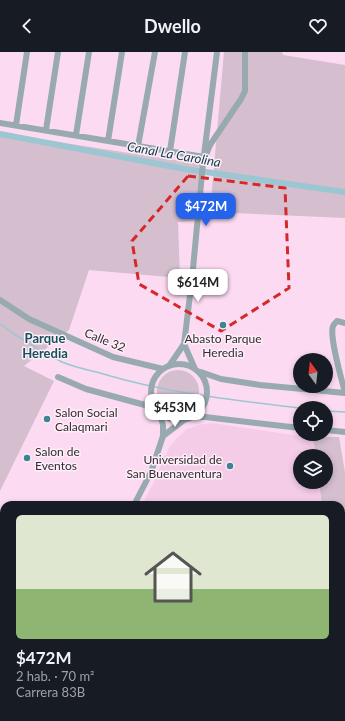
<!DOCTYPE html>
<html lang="es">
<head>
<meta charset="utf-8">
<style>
	body { margin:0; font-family:Lato,sans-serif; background:#242831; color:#f1f3f6; height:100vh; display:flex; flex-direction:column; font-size:15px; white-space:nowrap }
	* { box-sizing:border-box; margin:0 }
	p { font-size:13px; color:#9ea1a6 }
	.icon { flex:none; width:22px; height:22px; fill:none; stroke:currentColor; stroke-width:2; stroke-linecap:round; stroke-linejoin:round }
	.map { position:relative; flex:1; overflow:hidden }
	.sheet { position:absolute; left:0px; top:449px; width:345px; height:220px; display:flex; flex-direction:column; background:#171b24; border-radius:12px 12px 0 0; box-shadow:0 2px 6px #0003 }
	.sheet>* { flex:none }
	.needle { width:26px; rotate:345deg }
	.buttons { position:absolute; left:293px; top:301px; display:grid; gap:8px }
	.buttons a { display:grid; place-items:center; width:40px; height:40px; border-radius:50%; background:#171b24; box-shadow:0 2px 6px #0003; font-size:20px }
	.price { position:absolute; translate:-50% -34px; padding:0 9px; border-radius:8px; background:#fff; color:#222; font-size:13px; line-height:26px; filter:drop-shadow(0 1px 2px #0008) }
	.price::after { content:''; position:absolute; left:50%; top:24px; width:12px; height:9px; margin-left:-6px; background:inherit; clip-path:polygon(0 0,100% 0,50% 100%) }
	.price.current { background:#2563eb; color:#fff }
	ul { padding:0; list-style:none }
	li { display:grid; align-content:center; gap:8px; height:212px; padding:0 16px }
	li span { display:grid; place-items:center; height:124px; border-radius:6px; color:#555 }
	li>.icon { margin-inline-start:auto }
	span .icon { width:72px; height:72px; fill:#fffc; stroke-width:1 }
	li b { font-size:17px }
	header { display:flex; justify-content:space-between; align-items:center; height:52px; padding:0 16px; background:#171b24; font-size:18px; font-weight:700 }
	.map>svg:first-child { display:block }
</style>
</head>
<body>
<header><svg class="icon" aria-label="back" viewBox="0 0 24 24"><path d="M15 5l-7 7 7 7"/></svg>Dwello<svg class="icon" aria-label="heart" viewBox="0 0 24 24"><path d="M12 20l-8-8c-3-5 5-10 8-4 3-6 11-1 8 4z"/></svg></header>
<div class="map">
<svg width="345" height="669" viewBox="0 0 345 669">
	<rect width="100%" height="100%" fill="#fcdaf2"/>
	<!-- built -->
	<path fill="#f4cce8" d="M 212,371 L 313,386 L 316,404 L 300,404 L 300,430 L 319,430 L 322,453 L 142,453 L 157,424 L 163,404 L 166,403 L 170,394 L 177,386 L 187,377 L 199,373 Z
		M 9,665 L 269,665 L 267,669 L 7,669 Z"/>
	<!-- green -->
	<path fill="#d5bece" d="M 224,0 L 282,0 L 283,3 L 345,13 L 345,166 L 210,160 Z
		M 0,81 L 200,112 L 194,169 L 178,170 L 180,226 L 89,218 L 69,278 L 24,314 L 54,329 L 0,439 Z
		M157 339a21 21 0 1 1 42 0a21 21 0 1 1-42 0Z
		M 328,385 L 339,385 L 345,420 L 345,630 L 341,609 L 341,453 L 322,453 L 319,430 L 326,430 L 326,404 L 316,404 L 313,386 Z
		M 4,550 L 4,604 L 0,605 L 0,551 Z
		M 341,615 L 345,644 L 345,669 L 267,669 L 269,665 L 341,665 Z"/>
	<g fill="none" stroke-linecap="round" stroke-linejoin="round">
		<!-- stream -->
		<path stroke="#9bc6d2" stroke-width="1.5" d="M 0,272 C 19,286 41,299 62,310 C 74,315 88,318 100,321 C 165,341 233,348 300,356
			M 326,359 L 345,360"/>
		<!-- canal -->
		<path stroke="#9bc6d2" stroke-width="6" d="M 0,82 L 185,117 L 345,140"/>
		<!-- minor -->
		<path stroke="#98aaaf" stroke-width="6" d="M 0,71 L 204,105
			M 16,73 L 27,0
			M 46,78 L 58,0
			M 76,83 L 89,0
			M 108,89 L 122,0
			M 138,94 L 155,0
			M 170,99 L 185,0
			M 206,103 L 210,93 L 241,47 L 245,39 L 245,0
			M 0,248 L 29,267 L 113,305 L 163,317
			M 184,292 L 195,317
			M151 340a28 28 0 1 1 56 0a28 28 0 1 1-56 0Z
			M 169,314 L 184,292 L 192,227 L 203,111 L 217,0
			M 201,320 L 221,327 L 260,333 L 345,341
			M 58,325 L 86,337 L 156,356
			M 345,341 C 342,328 329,285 333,274 C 334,272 335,271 337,269 L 345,271
			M 192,365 L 205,365 L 300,376
			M 326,378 L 345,380
			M 163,384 L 184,368
			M 134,453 L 151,420 L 163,384 L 163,373 L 159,359
			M 0,504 L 4,507
			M 341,566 L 345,558
			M 341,592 L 345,594
			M 341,615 L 345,644
			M 0,661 L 4,655
			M 115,665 L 124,667 L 126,669
			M 84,669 L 88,665
			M 144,669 L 157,668 L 165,669"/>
	</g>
	<!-- marked area -->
	<path fill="none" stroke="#d62828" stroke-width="3" stroke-dasharray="8 5" stroke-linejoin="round" d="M 188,124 L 285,136 L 289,236 L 221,279 L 139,232 L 132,189 Z"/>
	<!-- markers -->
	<g fill="#408393" stroke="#fceff8" stroke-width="1.5">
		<circle cx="223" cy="273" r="4"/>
		<circle cx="47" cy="367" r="4"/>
		<circle cx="27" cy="406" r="4"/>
		<circle cx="230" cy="414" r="4"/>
	</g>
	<g text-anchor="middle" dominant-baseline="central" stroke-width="3" stroke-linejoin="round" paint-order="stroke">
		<!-- poi labels -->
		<g font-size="12" fill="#372a33" stroke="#fceff8" text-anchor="start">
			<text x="223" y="286" text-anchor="middle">Abasto Parque<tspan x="223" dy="14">Heredia</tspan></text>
			<text x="55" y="360">Salon Social<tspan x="55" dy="14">Calaqmari</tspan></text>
			<text x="35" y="399">Salon de<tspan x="35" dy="14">Eventos</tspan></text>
			<text x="222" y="407" text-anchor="end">Universidad de<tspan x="222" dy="14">San Buenaventura</tspan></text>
		</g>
		<!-- street labels -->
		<g font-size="12" fill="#372a33" stroke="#fceff8">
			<text transform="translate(105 288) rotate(22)">Calle 32</text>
		</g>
		<!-- water labels -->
		<g font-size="13" font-style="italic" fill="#143c46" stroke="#fceff8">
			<text transform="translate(174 102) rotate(10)">Canal La Carolina</text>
		</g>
		<!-- neighbourhood labels -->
		<g font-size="13" font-weight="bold" fill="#18505c" stroke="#fceff8">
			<text x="45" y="286">Parque<tspan x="45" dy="15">Heredia</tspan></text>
		</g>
	</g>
</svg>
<div class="buttons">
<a><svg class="needle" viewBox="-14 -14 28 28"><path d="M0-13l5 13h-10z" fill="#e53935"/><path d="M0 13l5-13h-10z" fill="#9ea1a6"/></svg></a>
<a><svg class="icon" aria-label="locate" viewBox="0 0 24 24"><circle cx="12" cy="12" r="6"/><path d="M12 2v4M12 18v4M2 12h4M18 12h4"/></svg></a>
<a><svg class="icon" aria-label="layers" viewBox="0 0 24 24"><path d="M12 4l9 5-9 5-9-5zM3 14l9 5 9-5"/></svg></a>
</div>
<b class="price current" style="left:206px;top:175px">$472M</b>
<b class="price" style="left:198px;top:251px">$614M</b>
<b class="price" style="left:175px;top:376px">$453M</b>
<section class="sheet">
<ul>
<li><span style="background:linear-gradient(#dfe7d0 60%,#8fb573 0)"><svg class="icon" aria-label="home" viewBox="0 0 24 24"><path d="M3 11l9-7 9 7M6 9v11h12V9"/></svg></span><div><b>$472M</b><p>2 hab. · 70 m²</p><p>Carrera 83B</p></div></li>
</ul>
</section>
</div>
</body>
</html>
